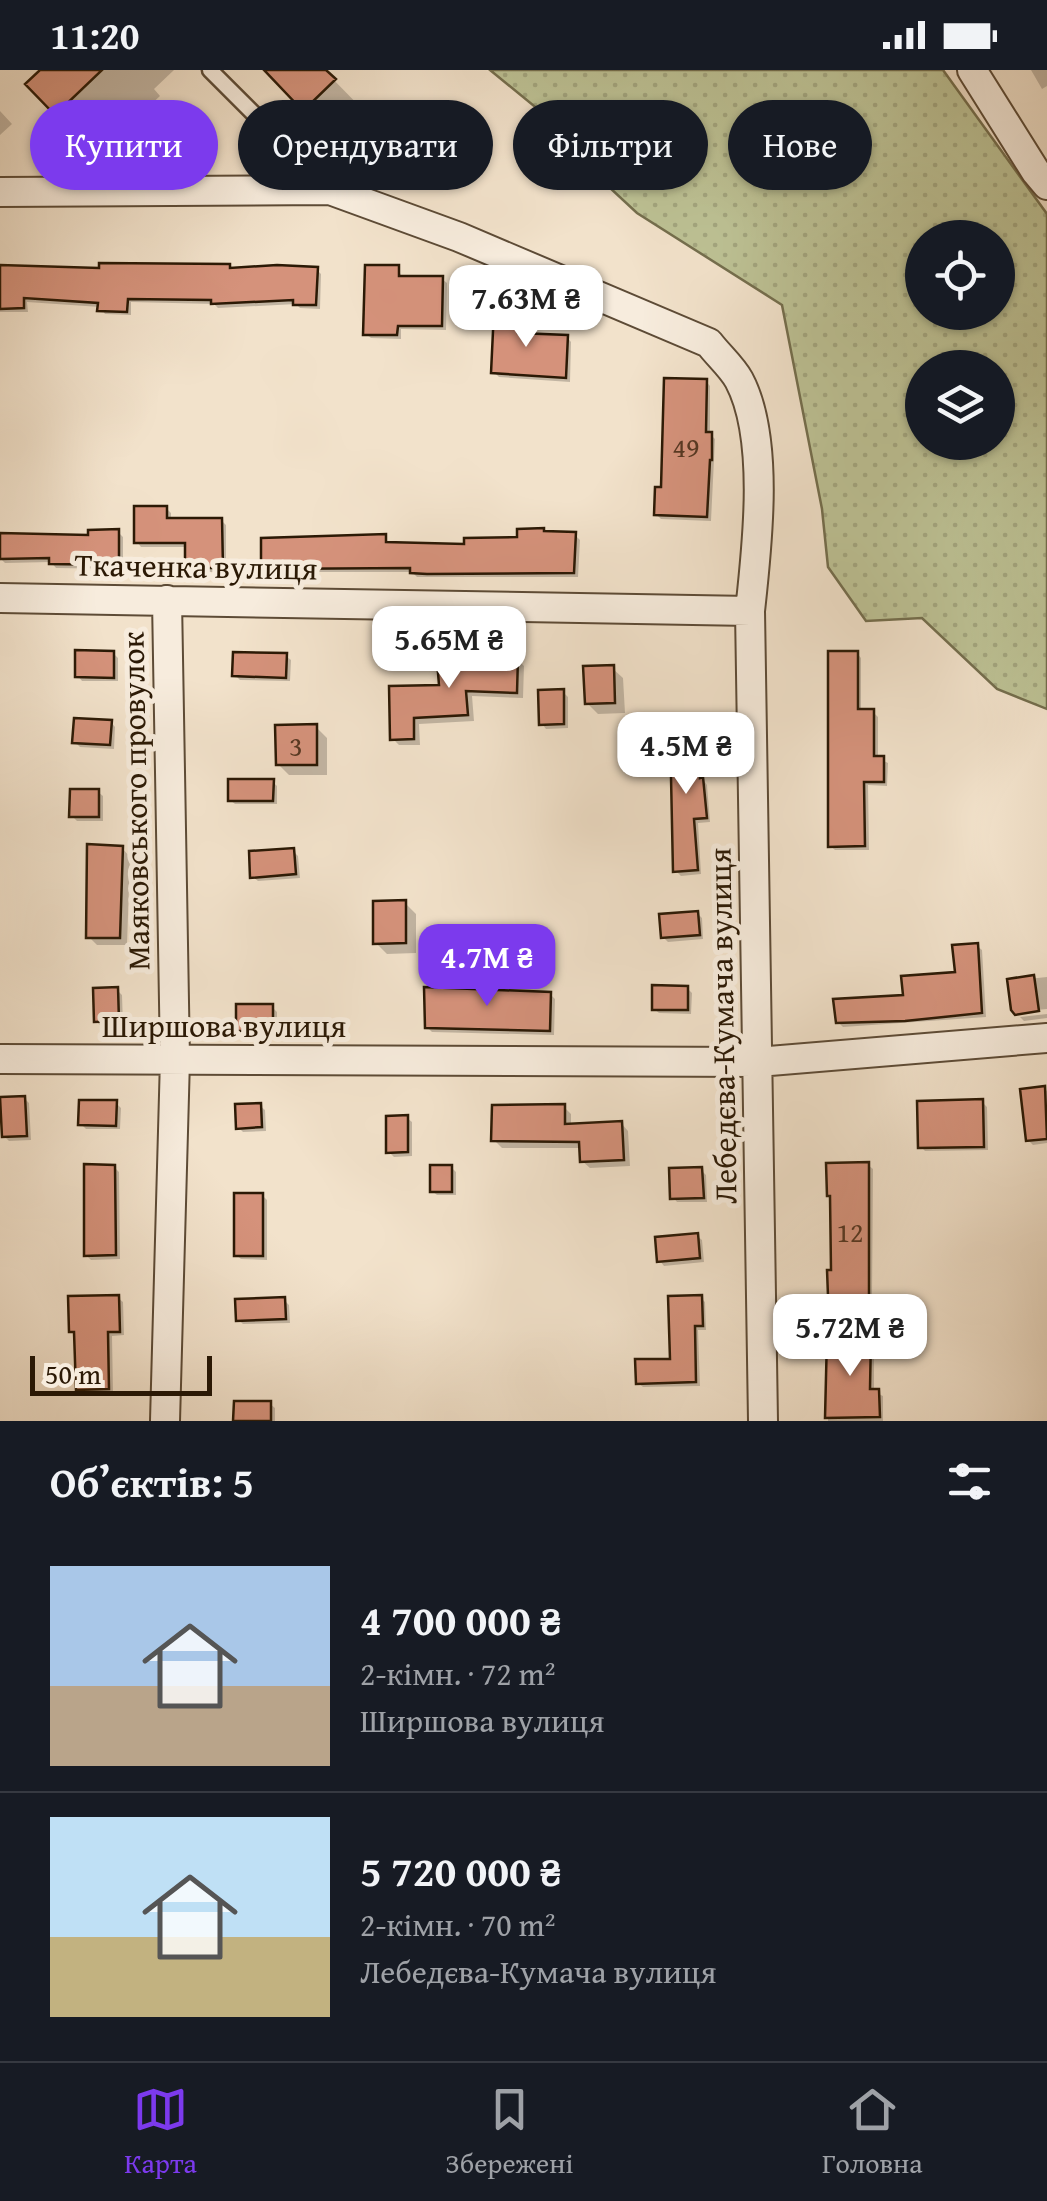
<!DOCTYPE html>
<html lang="uk">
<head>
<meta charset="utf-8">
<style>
	body { margin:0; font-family:"Gentium Book Plus",serif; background:#20242c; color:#f1f3f6; height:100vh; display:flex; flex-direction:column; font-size:38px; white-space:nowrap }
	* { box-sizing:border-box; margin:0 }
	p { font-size:32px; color:#9ea1a6 }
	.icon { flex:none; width:55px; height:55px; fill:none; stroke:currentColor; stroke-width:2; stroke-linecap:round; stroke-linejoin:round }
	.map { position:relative; height:1351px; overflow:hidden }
	.panel { display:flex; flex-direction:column; background:#171b24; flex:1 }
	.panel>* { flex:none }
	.guide { position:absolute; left:30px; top:30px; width:988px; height:90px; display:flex; gap:20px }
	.controls { position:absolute; left:905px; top:150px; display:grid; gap:20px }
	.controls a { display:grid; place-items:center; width:110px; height:110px; border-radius:50%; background:#171b24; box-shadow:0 2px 8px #0004; font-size:50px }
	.scale { position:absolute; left:30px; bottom:25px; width:182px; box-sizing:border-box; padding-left:10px; border:5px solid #2b1905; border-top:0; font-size:28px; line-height:35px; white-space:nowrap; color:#2b1905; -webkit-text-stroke:8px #f7ecdd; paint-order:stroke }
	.price { position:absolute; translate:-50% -85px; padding:0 22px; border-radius:20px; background:#fff; color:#222; font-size:32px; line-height:65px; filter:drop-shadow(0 2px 5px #0008) }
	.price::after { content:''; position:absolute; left:50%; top:60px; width:30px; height:22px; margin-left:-15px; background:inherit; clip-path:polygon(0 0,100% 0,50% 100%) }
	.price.current { background:#7c3aed; color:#fff }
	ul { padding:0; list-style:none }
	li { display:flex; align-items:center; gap:30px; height:250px; padding:0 50px }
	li+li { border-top:2px solid #363941 }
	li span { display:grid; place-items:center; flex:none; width:280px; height:200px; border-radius:0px; color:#555 }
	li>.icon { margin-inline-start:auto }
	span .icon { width:120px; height:120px; fill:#fffc; stroke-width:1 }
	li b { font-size:42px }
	h2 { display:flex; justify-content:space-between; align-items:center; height:120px; padding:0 50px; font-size:42px }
	.pill { padding:0 35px; border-radius:45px; background:#171b24; box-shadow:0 2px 8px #0004; font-size:35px; line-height:90px }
	.pill.current { background:#7c3aed; color:#fff }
	.status { display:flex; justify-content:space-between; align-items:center; height:70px; padding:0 50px; background:#171b24; direction:ltr }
	.status svg { height:28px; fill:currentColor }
	.dock { display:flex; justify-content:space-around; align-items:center; height:140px; border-top:2px solid #363941; background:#171b24; font-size:28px; color:#9ea1a6 }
	.dock a { display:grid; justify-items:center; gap:5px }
	.dock .current { color:#7c3aed }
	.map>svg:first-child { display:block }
</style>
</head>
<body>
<div class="status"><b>11:20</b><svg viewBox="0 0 49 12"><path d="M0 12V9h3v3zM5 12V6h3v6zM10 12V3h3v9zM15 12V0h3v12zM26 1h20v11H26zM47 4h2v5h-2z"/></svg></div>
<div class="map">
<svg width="1047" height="1351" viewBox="0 0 1047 1351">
	<defs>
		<pattern id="grass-dots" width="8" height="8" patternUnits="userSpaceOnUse" patternTransform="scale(2.5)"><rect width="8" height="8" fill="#bdc295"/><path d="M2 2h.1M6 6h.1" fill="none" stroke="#a3a67f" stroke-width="1.8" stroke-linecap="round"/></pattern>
	</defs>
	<rect width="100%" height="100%" fill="#f2e2cb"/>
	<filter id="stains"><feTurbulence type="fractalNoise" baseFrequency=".002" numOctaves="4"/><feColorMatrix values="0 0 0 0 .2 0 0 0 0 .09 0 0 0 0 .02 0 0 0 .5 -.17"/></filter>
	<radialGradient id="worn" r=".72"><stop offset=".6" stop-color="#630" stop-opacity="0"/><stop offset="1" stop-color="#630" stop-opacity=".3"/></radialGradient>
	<!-- grass -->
	<path fill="url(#grass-dots)" stroke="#746e4d" stroke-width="2.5" fill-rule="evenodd" d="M 490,0 L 943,0 L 1047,144 L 1047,639 L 997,619 L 922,548 L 866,551 L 828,497 L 822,439 L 782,235 L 637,143 L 596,105 L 561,58 ZM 922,168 L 998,168 L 998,242 L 922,242 ZM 922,298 L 998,298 L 998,372 L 922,372 Z"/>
	<!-- shadow -->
	<path fill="#0003" d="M 43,0 L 174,0 L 154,19 L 160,26 L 98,84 L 29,14 Z
		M 267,0 L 324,0 L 375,52 L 346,80 Z
		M 1031,0 L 1047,0 L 1047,16 L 1042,19 Z
		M 0,41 L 12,54 L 0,65 Z
		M 228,196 L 233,200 L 316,199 L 321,204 L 320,239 L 300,238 L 296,234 L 218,238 L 214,234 L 131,232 L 131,245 L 105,244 L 100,237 L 27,232 L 28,242 L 0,242 L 0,197 L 101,200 Z
		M 398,198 L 402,208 L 442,209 L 447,213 L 446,260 L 401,259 L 401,269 L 371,268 L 366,264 Z
		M 518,243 L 523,248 L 522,265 L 567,267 L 571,272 L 570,312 L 499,307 L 494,302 Z
		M 706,311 L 710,316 L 710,364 L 715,369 L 711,451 L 661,449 L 656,444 L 663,419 Z
		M 166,438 L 171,443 L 171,451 L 221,450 L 226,455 L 226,502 L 192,502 L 188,497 L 187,477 L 141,477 L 137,472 Z
		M 543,460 L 547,464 L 575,465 L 580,470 L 578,507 L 417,507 L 412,502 L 268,502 L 263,498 L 385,467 L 390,475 L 466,477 L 520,470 Z
		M 118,462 L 123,467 L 123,499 L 56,498 L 51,492 L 5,493 L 0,488 Z
		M 113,583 L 118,588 L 118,611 L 82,611 L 78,606 Z
		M 857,583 L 861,588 L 861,642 L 873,642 L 878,647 L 878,688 L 888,693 L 887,716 L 868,715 L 869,780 L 835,780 L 830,776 Z
		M 286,586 L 291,590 L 290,611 L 240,610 L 235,605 Z
		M 517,589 L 524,596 L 523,628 L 472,626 L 474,651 L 419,654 L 420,675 L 399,675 L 392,668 L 441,617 Z
		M 612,598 L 623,608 L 625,643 L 598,644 L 587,633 Z
		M 563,622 L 568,627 L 568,658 L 546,659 L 542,654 Z
		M 111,652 L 115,657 L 114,679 L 80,677 L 75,672 Z
		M 316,657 L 327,668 L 327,705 L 289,705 L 278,694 Z
		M 699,662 L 704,667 L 704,711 L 707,715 L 710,752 L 698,753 L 701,804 L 681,806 L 676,801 Z
		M 272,711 L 277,716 L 277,734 L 235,734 L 230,730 Z
		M 98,722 L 103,726 L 103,751 L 77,751 L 72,746 Z
		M 122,778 L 130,787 L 127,875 L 97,875 L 89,867 Z
		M 293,781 L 298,786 L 300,808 L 258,811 L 253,807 Z
		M 405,833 L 416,844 L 416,883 L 387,884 L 376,873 Z
		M 697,843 L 702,848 L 703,869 L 668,872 L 663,867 Z
		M 977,876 L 982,880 L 986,947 L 843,957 L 838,952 L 957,904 Z
		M 1047,907 L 1047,939 L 1016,942 L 1010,911 Z
		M 687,918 L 692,923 L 691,944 L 659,943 L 654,939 Z
		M 117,920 L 122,925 L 123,955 L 101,956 L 96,951 Z
		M 550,924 L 555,929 L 554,965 L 432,962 L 427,957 Z
		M 272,937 L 277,942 L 277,965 L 243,965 L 238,960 Z
		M 1047,944 L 1047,948 L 1024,951 L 1020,947 Z
		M 1044,1018 L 1047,1021 L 1047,1073 L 1033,1075 L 1028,1070 Z
		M 24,1028 L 29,1033 L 31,1070 L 9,1071 L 4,1066 Z
		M 982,1032 L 987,1037 L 988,1080 L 925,1081 L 921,1077 Z
		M 116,1033 L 121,1038 L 120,1059 L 86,1059 L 81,1054 Z
		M 260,1036 L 265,1040 L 266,1061 L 243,1062 L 238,1057 Z
		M 564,1037 L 571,1044 L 571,1056 L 621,1053 L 628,1061 L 630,1096 L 590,1098 L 582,1091 L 582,1078 L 502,1078 L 494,1070 Z
		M 407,1048 L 412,1052 L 412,1086 L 394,1087 L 389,1082 Z
		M 868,1095 L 873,1099 L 872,1229 L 835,1230 L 830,1225 L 834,1203 L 833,1129 L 829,1125 Z
		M 114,1097 L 119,1102 L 120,1189 L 91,1190 L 86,1185 Z
		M 451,1097 L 456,1102 L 456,1125 L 437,1125 L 432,1121 Z
		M 701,1100 L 706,1105 L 707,1132 L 677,1132 L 673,1127 Z
		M 262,1125 L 267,1130 L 267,1190 L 241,1189 L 236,1185 Z
		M 697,1166 L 702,1170 L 704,1192 L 664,1196 L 660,1191 Z
		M 700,1227 L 705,1232 L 706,1260 L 698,1260 L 700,1316 L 643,1317 L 638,1313 L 672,1291 Z
		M 118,1228 L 123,1232 L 124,1265 L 112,1266 L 113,1323 L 83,1324 L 78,1319 L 77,1267 L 71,1261 Z
		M 284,1230 L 289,1235 L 290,1253 L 243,1254 L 238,1250 Z
		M 829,1268 L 870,1269 L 874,1274 L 874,1322 L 883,1326 L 883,1351 L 828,1351 Z
		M 270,1334 L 275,1338 L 275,1351 L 236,1351 Z"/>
	<!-- building -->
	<path fill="#d5927b" stroke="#2b1905" stroke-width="2.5" d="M 40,0 L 102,0 L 55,45 L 25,14 Z
		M 264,0 L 326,0 L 336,9 L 303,41 Z
		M 99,193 L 230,194 L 230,198 L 277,195 L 318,197 L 316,235 L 293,235 L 293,230 L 211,234 L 211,230 L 128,229 L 127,242 L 97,241 L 98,233 L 24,228 L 24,238 L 0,239 L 0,195 L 99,198 Z
		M 365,195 L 399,195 L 399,206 L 443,206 L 442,256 L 398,256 L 397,265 L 363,265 Z
		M 494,240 L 519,241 L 518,263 L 568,265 L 566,308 L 491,303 Z
		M 664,308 L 707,309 L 706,362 L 712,362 L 712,390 L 710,390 L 707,447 L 654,445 L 655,417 L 661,417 Z
		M 134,436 L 167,436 L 167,448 L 222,448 L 223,498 L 185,498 L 185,473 L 134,473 Z
		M 544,458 L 544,461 L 576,462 L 574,503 L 427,504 L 410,503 L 410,498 L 261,499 L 261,468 L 386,464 L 386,472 L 464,474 L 464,468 L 517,467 L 517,459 Z
		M 119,459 L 119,495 L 49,494 L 49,488 L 0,489 L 0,463 L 88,465 L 88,460 Z
		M 75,580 L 114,581 L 114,608 L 75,607 Z
		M 828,581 L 858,581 L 858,639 L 874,639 L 874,686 L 884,686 L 884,712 L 864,712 L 865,776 L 828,777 Z
		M 233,582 L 287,583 L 286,608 L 232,606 Z
		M 486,586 L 518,587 L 517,623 L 466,621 L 468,645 L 414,648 L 414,669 L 390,670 L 389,616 L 439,615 L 437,591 L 486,588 Z
		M 614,595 L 615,633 L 585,634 L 583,596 Z
		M 564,619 L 564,654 L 539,655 L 538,620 Z
		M 74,648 L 112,650 L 110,675 L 72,673 Z
		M 317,654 L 317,695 L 276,695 L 275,655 Z
		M 670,659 L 700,659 L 700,708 L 703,707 L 707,748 L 694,749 L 698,800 L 673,802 Z
		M 228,709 L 274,709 L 273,731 L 228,731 Z
		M 70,719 L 99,719 L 99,747 L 69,747 Z
		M 87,774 L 123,776 L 120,868 L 86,868 Z
		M 294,778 L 296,804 L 250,808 L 249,781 Z
		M 406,830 L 406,873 L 373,874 L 373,831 Z
		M 698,841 L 700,865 L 661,868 L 659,844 Z
		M 978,873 L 982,943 L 905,951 L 836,953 L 833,929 L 903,925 L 901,906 L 955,902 L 952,875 Z
		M 1034,905 L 1039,941 L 1015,945 L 1011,940 L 1007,909 Z
		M 652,915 L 688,916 L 688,940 L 652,940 Z
		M 118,917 L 119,951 L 94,952 L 93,918 Z
		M 424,917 L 551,922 L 550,961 L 425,958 Z
		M 236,934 L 273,934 L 273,961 L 236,961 Z
		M 1045,1016 L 1047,1069 L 1026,1071 L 1020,1019 Z
		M 25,1026 L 27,1066 L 2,1067 L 0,1027 Z
		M 983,1029 L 984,1077 L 918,1078 L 917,1031 Z
		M 79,1030 L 117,1030 L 116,1056 L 78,1055 Z
		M 261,1033 L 262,1057 L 236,1059 L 235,1034 Z
		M 565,1034 L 565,1054 L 622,1051 L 624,1090 L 580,1092 L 579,1072 L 491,1071 L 492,1035 Z
		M 408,1045 L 408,1082 L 386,1083 L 386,1046 Z
		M 869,1092 L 869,1225 L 828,1226 L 827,1200 L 831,1200 L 830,1126 L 827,1126 L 826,1093 Z
		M 84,1094 L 115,1095 L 116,1185 L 84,1186 Z
		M 430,1095 L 452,1095 L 452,1122 L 430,1122 Z
		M 702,1097 L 704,1128 L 670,1129 L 669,1098 Z
		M 234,1123 L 263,1123 L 263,1186 L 234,1186 Z
		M 698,1163 L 700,1188 L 657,1192 L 655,1167 Z
		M 119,1225 L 120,1262 L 108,1262 L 109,1319 L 76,1320 L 74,1262 L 69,1262 L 68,1226 Z
		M 702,1225 L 703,1256 L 695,1256 L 696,1312 L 636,1314 L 635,1289 L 670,1289 L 668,1226 Z
		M 285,1227 L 286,1249 L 236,1251 L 235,1229 Z
		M 827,1266 L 871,1266 L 870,1319 L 879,1319 L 880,1347 L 825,1348 Z
		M 234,1331 L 271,1331 L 271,1351 L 233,1351 Z"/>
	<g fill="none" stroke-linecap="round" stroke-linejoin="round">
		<!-- service casing -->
		<g stroke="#5d4b36" stroke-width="19">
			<path id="service" d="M 210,0 L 329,119"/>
		</g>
		<!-- minor casing -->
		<g stroke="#5d4b36" stroke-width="32">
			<path id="minor" d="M 972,0 L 1036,102 L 1047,115
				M 0,122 L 330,120 L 459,167 L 709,273 C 718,285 732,297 739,310 C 770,368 757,477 750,541 L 763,1351
				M 0,528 L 750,541
				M 0,989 L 757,992 L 1047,968
				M 165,1351 L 175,989 L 167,530"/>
		</g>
		<!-- service -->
		<use href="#service" stroke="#f7ecdd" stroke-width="14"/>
		<!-- minor -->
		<use href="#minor" stroke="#f7ecdd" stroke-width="28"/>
	</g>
	<g text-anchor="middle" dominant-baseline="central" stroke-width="10" stroke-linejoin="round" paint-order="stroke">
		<!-- number labels -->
		<g font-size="28" fill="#563722">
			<text x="686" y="376">49</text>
			<text x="296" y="675">3</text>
			<text x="850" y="1161">12</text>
		</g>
		<!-- street labels -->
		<g font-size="32" fill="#2b1905" stroke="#f7ecdd">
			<text transform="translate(196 496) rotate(1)">Ткаченка вулиця</text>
			<text transform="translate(135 731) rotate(-91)">Маяковського провулок</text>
			<text x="224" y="955">Ширшова вулиця</text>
			<text transform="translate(722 956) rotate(-91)">Лебедєва-Кумача вулиця</text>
		</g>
	</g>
	<rect width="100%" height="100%" filter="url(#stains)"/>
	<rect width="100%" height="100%" fill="url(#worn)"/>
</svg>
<div class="controls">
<a><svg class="icon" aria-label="locate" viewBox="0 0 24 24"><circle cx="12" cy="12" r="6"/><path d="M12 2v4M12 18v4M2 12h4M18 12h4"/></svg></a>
<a><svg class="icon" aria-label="layers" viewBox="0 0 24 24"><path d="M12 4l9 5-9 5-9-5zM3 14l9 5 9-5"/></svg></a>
</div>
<div class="scale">50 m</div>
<b class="price" style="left:526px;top:280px">7.63M ₴</b>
<b class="price" style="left:449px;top:621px">5.65M ₴</b>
<b class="price" style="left:686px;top:727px">4.5M ₴</b>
<b class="price current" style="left:487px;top:939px">4.7M ₴</b>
<b class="price" style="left:850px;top:1309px">5.72M ₴</b>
<div class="guide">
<a class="pill current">Купити</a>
<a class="pill">Орендувати</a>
<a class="pill">Фільтри</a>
<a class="pill">Нове</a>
</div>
</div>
<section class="panel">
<h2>Об’єктів: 5<svg class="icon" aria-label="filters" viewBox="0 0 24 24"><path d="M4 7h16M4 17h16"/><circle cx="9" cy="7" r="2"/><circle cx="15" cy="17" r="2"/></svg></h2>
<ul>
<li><span style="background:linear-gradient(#a9c7e8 60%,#b9a48a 0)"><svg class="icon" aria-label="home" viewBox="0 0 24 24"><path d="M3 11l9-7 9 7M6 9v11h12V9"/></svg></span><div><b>4 700 000 ₴</b><p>2-кімн. · 72 m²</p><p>Ширшова вулиця</p></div></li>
<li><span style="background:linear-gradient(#bfe0f5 60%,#c2b280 0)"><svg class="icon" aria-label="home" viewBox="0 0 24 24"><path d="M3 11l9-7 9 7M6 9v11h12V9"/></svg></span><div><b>5 720 000 ₴</b><p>2-кімн. · 70 m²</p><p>Лебедєва-Кумача вулиця</p></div></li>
</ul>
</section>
<nav class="dock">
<a class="current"><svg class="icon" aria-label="map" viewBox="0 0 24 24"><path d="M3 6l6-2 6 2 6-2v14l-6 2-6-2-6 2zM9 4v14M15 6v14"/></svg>Карта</a>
<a><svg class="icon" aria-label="saved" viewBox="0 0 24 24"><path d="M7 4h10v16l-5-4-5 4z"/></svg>Збережені</a>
<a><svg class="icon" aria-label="home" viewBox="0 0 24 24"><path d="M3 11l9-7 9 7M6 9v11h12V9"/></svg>Головна</a>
</nav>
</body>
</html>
